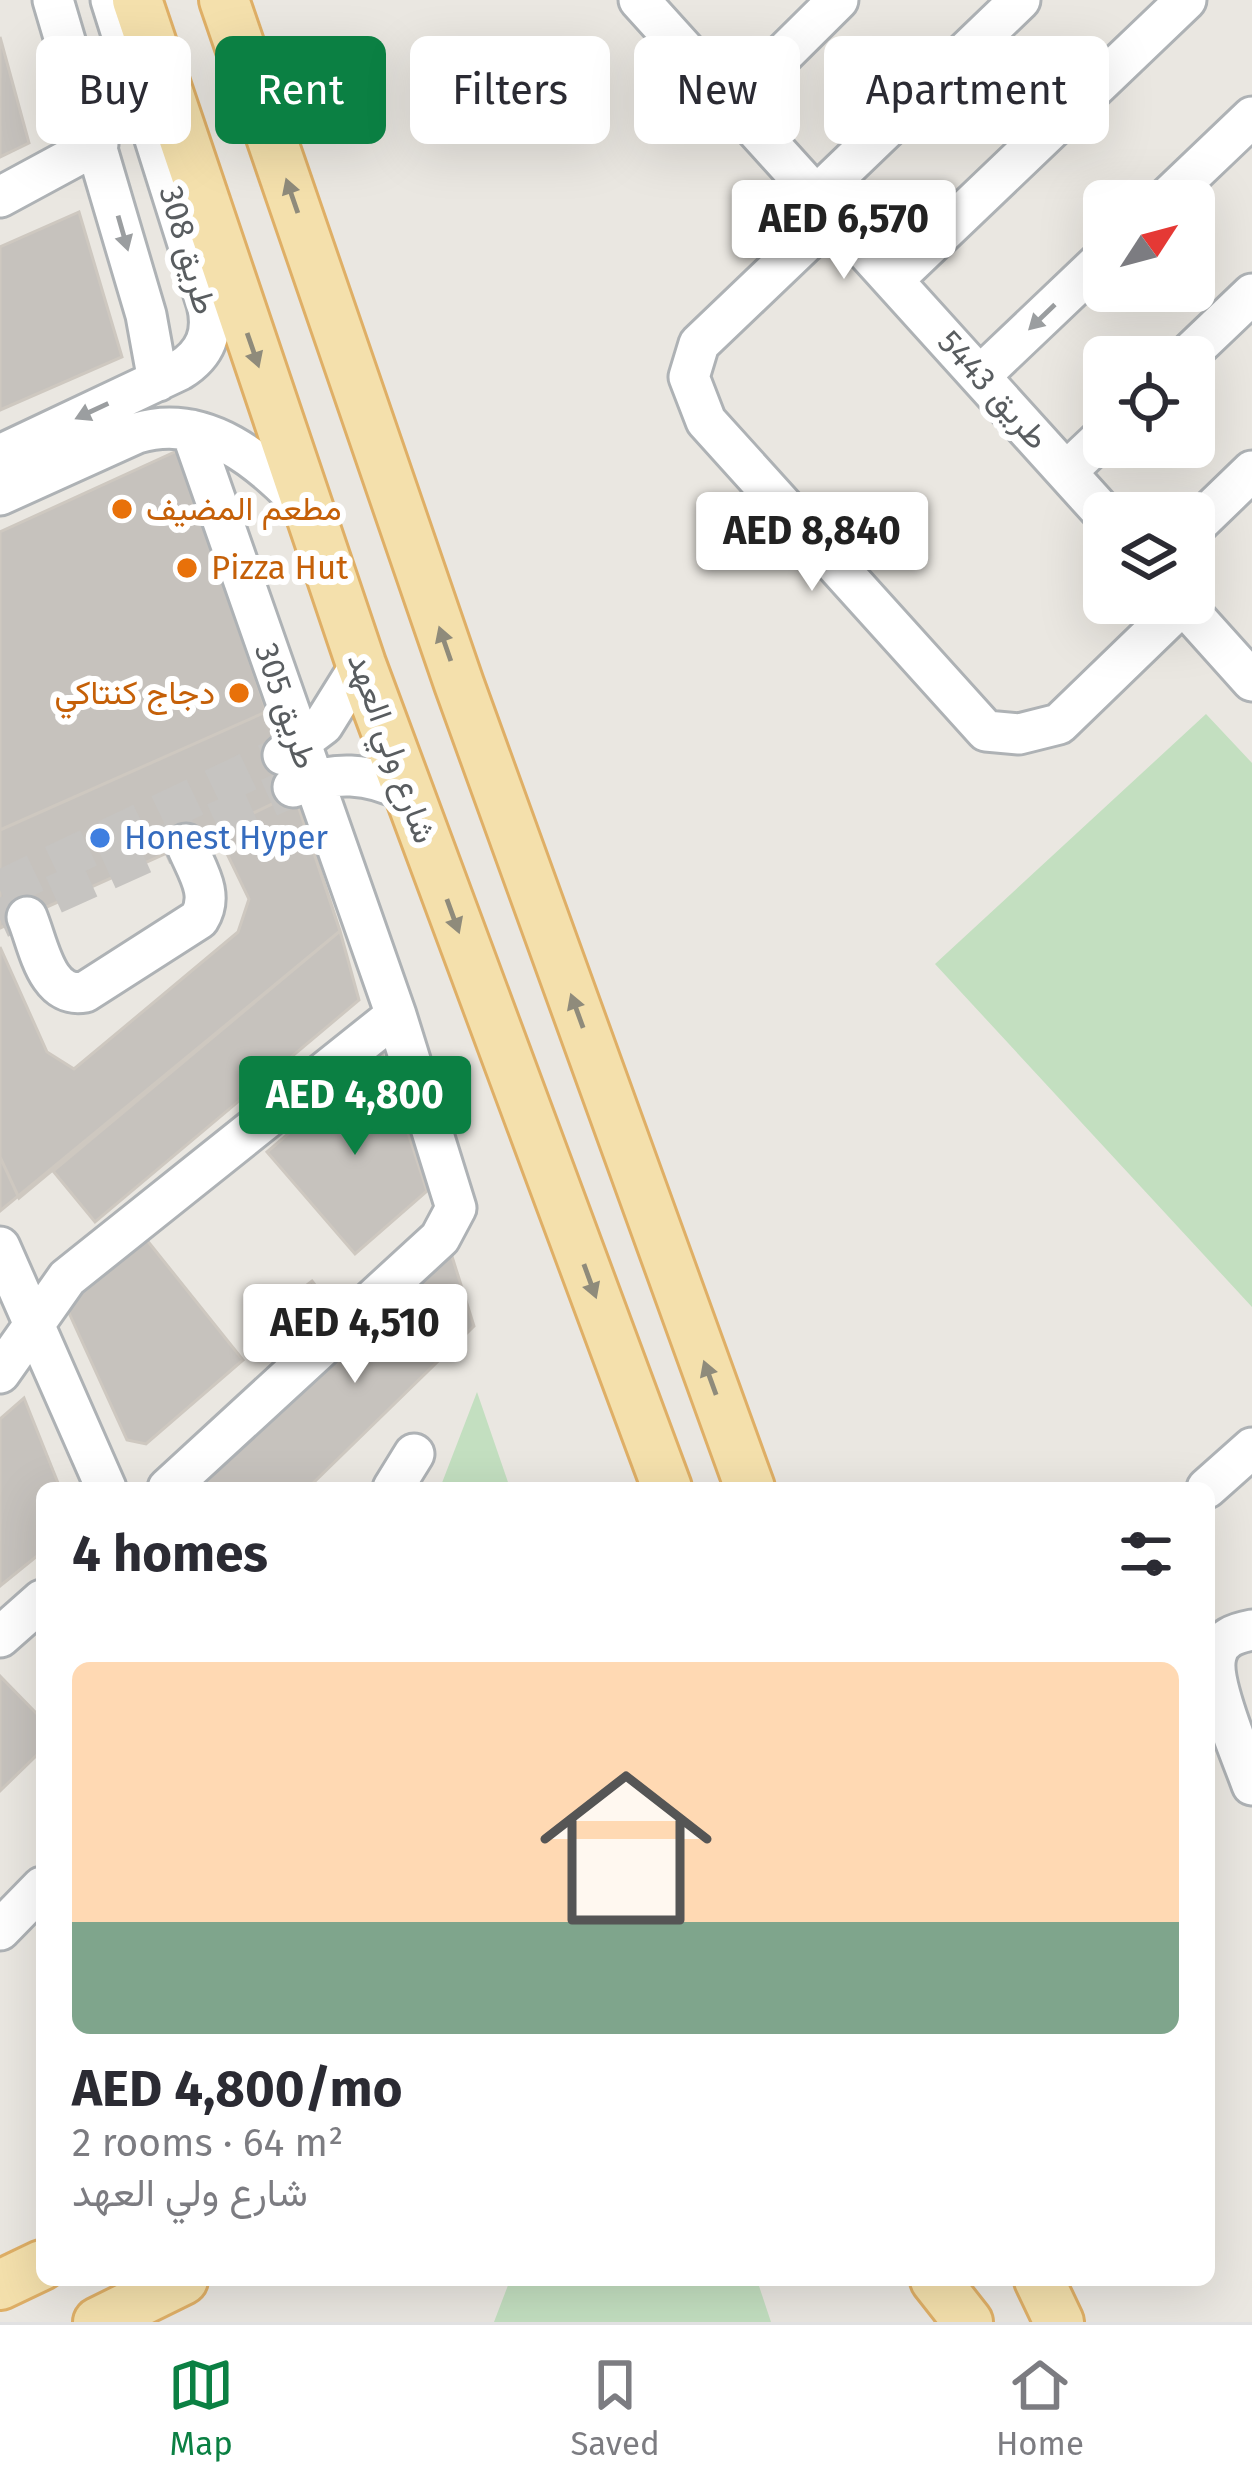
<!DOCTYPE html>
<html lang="en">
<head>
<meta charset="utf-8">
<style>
	body { margin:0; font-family:"Fira Sans",Vazirmatn,sans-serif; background:#f2f2f3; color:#2b2b33; height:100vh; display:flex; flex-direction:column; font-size:45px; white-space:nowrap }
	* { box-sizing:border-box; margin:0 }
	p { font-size:39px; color:#7c7c81 }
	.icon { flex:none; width:66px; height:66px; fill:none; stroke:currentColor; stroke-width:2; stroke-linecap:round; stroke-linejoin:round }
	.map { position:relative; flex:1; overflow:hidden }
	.sheet { position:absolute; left:36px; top:1482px; width:1179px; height:804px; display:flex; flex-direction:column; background:#fff; border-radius:18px; box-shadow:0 12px 48px #0002 }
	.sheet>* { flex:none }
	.guide { position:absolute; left:36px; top:36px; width:1182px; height:108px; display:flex; gap:24px }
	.needle { width:78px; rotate:54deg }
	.tools { position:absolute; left:1083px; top:180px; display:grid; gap:24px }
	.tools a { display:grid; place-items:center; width:132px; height:132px; border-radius:18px; background:#fff; box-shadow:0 12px 48px #0002; font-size:60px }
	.price { position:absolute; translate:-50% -102px; padding:0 27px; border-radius:12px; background:#fff; color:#222; font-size:39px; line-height:78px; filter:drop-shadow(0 3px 6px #0008) }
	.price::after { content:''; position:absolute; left:50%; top:72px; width:36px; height:27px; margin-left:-18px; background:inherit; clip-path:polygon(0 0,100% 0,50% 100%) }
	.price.active { background:#0b8043; color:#fff }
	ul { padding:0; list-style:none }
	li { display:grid; align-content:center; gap:24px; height:636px; padding:0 36px }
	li+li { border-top:3px solid #e1e1e2 }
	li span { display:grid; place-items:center; height:372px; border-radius:18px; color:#555 }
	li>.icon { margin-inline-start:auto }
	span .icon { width:216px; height:216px; fill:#fffc; stroke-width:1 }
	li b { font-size:51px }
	h2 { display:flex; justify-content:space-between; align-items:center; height:144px; padding:0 36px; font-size:51px }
	.pill { padding:0 42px; border-radius:18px; background:#fff; box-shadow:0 12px 48px #0002; font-size:42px; line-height:108px }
	.pill.active { background:#0b8043; color:#fff }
	.menu { display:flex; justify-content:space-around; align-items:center; height:168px; border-top:3px solid #e1e1e2; background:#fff; font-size:33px; color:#7c7c81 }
	.menu a { display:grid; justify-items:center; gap:6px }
	.menu .active { color:#0b8043 }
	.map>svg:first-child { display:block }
</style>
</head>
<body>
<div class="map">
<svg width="1252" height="2322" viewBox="0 0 1252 2322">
	<rect width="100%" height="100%" fill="#eae7e1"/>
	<!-- green -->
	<path fill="#c3dfc0" d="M 1206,714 L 1252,763 L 1252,1307 L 935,964 Z
		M 477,1392 L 510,1488 L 440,1488 Z
		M 510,2280 L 757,2280 L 771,2322 L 494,2322 Z"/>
	<!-- building -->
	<path fill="#c6c2bd" stroke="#cec8c0" stroke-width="3" d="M 0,37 L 29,143 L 0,157 Z
		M 79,212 L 122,357 L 0,410 L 0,247 Z
		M 179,450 L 340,931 L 0,1211 L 0,947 L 47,1052 L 74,1069 L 238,932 L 249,899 L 216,831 L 0,928 L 0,532 Z
		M 179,450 L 268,711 L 0,830 L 0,532 Z
		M 295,793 L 340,931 L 19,1198 L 0,1157 L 0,947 L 47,1052 L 74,1069 L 238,932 L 249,899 L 216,831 Z
		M 340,931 L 359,1000 L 95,1222 L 53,1171 Z
		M 382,1053 L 427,1191 L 355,1254 L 267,1152 Z
		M 142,1234 L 243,1360 L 146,1444 L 127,1440 L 64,1302 Z
		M 449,1247 L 474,1326 L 308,1488 L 200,1488 Z
		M 312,1281 L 325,1298 L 321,1318 L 290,1341 L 267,1337 L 257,1323 Z
		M 24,1398 L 60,1488 L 42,1488 L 42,1552 L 0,1586 L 0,1419 Z
		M 0,1676 L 42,1719 L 42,1750 L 0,1791 Z"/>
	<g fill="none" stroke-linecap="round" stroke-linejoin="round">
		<!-- minor-tunnel -->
		<path stroke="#c6c4c1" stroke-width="39" stroke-dasharray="39 20" stroke-linecap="butt" d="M 0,890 L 283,755
			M 0,919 L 293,787"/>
		<!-- minor casing -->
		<g stroke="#aeb2b5" stroke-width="45">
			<path id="minor" d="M 53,0 L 146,315 L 158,381
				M 639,0 L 1104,514
				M 734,103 L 838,0
				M 816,196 L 1020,0
				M 0,197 L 98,144
				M 1164,201 L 1252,117
				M 834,215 L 699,344 L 689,377 L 706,421 L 986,731 L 1019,734 L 1059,724 L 1183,604
				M 893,280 L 1186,0
				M 1186,357 L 1252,294
				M 980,376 L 1104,258
				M 0,455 L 180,370 C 206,354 214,332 207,304 L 111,0
				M 1067,471 L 1104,436
				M 0,495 L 137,433 C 206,412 263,462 307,509
				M 1194,527 L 1252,471
				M 1182,603 L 1252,681
				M 283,755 L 323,725 L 361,664
				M 293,787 C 334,771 368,772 407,792
				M 27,917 C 39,946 46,999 85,992 L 199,919 C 215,894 196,869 186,844
				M 0,1247 L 106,1488
				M 0,1373 L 67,1278 L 396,1015
				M 168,1488 L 440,1238 L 456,1208 L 396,1015 L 191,430
				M 393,1488 L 414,1454
				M 1207,1488 L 1252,1448
				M 1252,1630 C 1236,1633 1220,1638 1216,1656 C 1209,1683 1242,1756 1252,1785
				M 0,1637 L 42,1600
				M 0,1930 L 42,1887"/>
		</g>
		<!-- major casing -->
		<g stroke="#dfaf66" stroke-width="54">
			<path id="major" d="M 137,0 L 361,664 L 667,1488
				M 224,0 L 459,684 L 750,1488
				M 935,2280 L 968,2322
				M 1039,2280 L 1059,2322
				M 0,2285 L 42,2265
				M 98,2322 L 183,2280"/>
		</g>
		<!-- minor -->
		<use href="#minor" stroke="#fff" stroke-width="39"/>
		<!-- major -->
		<use href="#major" stroke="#f4e0ac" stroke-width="48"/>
	</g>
	<!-- one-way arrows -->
	<defs><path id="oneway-solid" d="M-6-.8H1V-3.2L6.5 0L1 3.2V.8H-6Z" transform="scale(3)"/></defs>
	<g fill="#8f8b7b">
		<use href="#oneway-solid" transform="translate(292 196) rotate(-109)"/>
		<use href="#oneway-solid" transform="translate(253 350) rotate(71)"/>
		<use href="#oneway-solid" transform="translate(445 644) rotate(-109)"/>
		<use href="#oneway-solid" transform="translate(453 916) rotate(70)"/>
		<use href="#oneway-solid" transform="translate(577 1011) rotate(-110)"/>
		<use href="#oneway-solid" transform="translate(590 1281) rotate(70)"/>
		<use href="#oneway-solid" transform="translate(710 1378) rotate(-110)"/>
	</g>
	<g fill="#9b9ea0">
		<use href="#oneway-solid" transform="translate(123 233) rotate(74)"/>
		<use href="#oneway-solid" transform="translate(1042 317) rotate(136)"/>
		<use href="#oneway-solid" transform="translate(92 411) rotate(155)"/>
	</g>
	<!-- markers -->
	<g fill="#e8710a" stroke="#fff" stroke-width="4.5">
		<circle cx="122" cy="509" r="12"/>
		<circle cx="187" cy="568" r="12"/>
		<circle cx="239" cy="693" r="12"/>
	</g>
	<circle fill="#3f7fe0" stroke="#fff" stroke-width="4.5" cx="100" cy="838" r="12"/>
	<g text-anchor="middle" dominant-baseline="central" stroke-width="12" stroke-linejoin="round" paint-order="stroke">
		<!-- street labels -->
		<g font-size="33" fill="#595d60" stroke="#fff">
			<text transform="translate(188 250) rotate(74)">طريق 308</text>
			<text transform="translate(993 390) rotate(48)">طريق 5443</text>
			<text transform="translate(286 706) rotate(71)">طريق 305</text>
			<text transform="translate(392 748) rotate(70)">شارع ولي العهد</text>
		</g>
		<!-- food labels -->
		<g font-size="33" fill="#c56008" stroke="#fff" text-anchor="start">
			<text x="146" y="509">مطعم المضيف</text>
			<text x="211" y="568">Pizza Hut</text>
			<text x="215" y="693" text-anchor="end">دجاج كنتاكي</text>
		</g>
		<!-- shop labels -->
		<g font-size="33" fill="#366cbe" stroke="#fff" text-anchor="start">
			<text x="124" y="838">Honest Hyper</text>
		</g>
	</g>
</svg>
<div class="tools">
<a><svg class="needle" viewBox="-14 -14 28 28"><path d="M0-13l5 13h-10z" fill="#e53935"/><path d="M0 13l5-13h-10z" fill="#7c7c81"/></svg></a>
<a><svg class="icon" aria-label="locate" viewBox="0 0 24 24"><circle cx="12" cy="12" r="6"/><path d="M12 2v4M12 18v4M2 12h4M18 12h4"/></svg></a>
<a><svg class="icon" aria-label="layers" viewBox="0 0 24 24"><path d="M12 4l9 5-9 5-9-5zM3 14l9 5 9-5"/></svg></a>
</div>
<b class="price" style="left:844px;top:282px">AED 6,570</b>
<b class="price" style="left:812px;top:594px">AED 8,840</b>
<b class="price active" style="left:355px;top:1158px">AED 4,800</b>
<b class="price" style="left:355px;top:1386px">AED 4,510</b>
<div class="guide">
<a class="pill">Buy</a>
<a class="pill active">Rent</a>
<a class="pill">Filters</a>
<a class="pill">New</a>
<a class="pill">Apartment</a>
</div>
<section class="sheet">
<h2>4 homes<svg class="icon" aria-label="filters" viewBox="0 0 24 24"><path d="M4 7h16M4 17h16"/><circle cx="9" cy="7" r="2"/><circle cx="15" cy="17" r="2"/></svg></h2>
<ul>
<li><span style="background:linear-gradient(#ffd9b3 70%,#7fa58c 0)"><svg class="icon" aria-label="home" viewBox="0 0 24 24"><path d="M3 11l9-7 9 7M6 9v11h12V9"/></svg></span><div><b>AED 4,800/mo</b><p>2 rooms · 64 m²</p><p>شارع ولي العهد</p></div></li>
</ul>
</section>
</div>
<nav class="menu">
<a class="active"><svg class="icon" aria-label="map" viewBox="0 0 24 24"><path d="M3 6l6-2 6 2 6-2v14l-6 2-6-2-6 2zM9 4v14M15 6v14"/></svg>Map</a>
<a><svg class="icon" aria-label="saved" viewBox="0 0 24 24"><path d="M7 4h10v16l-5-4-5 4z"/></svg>Saved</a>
<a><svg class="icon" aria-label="home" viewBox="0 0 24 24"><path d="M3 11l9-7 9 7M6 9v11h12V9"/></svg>Home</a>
</nav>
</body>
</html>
